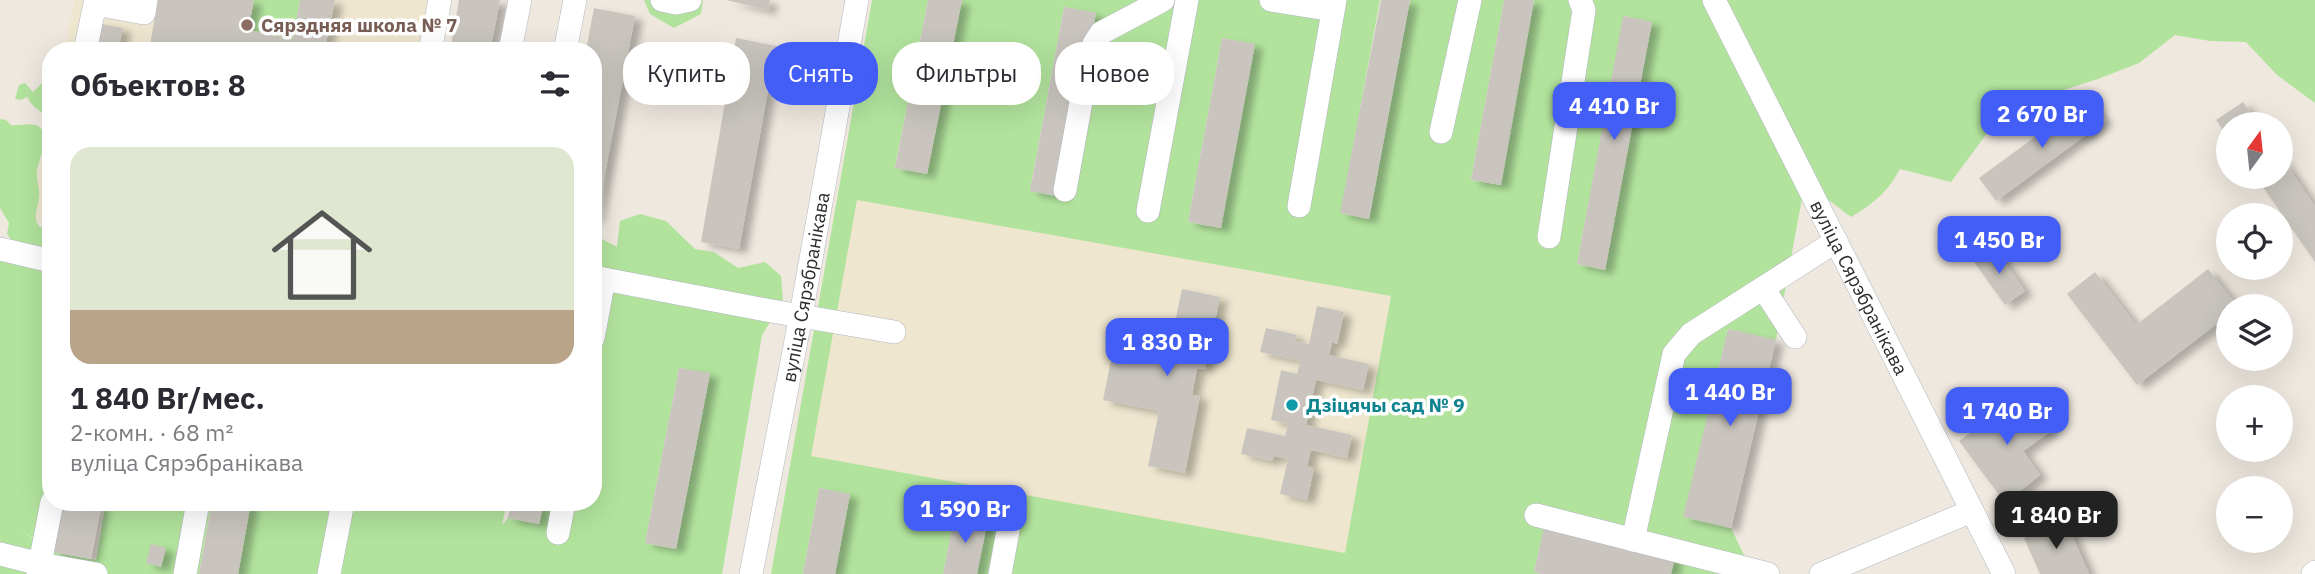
<!DOCTYPE html>
<html lang="ru">
<head>
<meta charset="utf-8">
<style>
	body { margin:0; font-family:"IBM Plex Sans",sans-serif; background:#f7f7f7; color:#2b2b33; height:100vh; display:flex; flex-direction:column; font-size:26px; white-space:nowrap }
	* { box-sizing:border-box; margin:0 }
	p { font-size:23px; color:#7c7c81 }
	.icon { flex:none; width:38px; height:38px; fill:none; stroke:currentColor; stroke-width:2; stroke-linecap:round; stroke-linejoin:round }
	.map { position:relative; flex:1; overflow:hidden }
	.sheet { position:absolute; left:42px; top:42px; width:560px; height:469px; display:flex; flex-direction:column; background:#fff; border-radius:28px; box-shadow:0 7px 28px #0002 }
	.sheet>* { flex:none }
	.top-card { position:absolute; left:623px; top:42px; width:665px; height:63px; display:flex; gap:14px }
	.needle { width:46px; rotate:15deg }
	.buttons { position:absolute; left:2216px; top:112px; display:grid; gap:14px }
	.buttons a { display:grid; place-items:center; width:77px; height:77px; border-radius:50%; background:#fff; box-shadow:0 7px 28px #0002; font-size:35px }
	.price { position:absolute; translate:-50% -60px; padding:0 16px; border-radius:14px; background:#435df7; color:#fff; font-size:23px; line-height:46px; filter:drop-shadow(0 2px 4px #0008) }
	.price::after { content:''; position:absolute; left:50%; top:42px; width:21px; height:16px; margin-left:-10px; background:inherit; clip-path:polygon(0 0,100% 0,50% 100%) }
	.price.on { background:#222; color:#fff }
	ul { padding:0; list-style:none }
	li { display:grid; align-content:center; gap:14px; height:371px; padding:0 28px }
	li+li { border-top:2px solid #e1e1e2 }
	li span { display:grid; place-items:center; height:217px; border-radius:21px; color:#555 }
	li>.icon { margin-inline-start:auto }
	span .icon { width:126px; height:126px; fill:#fffc; stroke-width:1 }
	li b { font-size:30px }
	h2 { display:flex; justify-content:space-between; align-items:center; height:84px; padding:0 28px; font-size:30px }
	.tag { padding:0 24px; border-radius:28px; background:#fff; box-shadow:0 7px 28px #0002; font-size:24px; line-height:63px }
	.tag.on { background:#435df7; color:#fff }
	.map>svg:first-child { display:block }
</style>
</head>
<body>
<div class="map">
<svg width="2315" height="574" viewBox="0 0 2315 574">
	<defs>
		<filter id="shadow"><feDropShadow dx="8" dy="4.5" stdDeviation="3.5" flood-color="#0004"/></filter>
	</defs>
	<rect width="100%" height="100%" fill="#eee8df"/>
	<!-- education -->
	<path fill="#eee6cf" d="M 75,0 L 430,0 L 419,51 L 64,51 Z
		M 51,113 L 51,225 L 28,220 Z
		M 857,199 L 1391,296 L 1345,554 L 810,456 Z"/>
	<!-- green -->
	<path fill="#b2e39d" fill-rule="evenodd" d="M 254,0 L 300,0 L 293,39 L 248,30 Z
		M 644,0 L 703,0 L 701,14 L 674,28 L 650,14 Z
		M 872,0 L 928,0 L 895,167 L 927,174 L 962,0 L 1380,0 L 1341,213 L 1369,219 L 1410,0 L 1504,0 L 1471,180 L 1500,185 L 1534,0 L 2315,0 L 2315,103 L 2277,75 L 2246,42 L 2210,41 L 2175,35 L 2139,63 L 2098,79 L 2038,98 L 1991,128 L 1951,182 L 1900,169 C 1886,194 1875,202 1851,217 L 1805,182 L 1776,340 L 1728,329 L 1684,517 L 1731,528 L 1753,574 L 1671,574 L 1544,528 L 1534,572 L 1542,574 L 977,574 L 955,513 L 943,574 L 835,574 L 850,494 L 819,488 L 803,574 L 771,574 ZM 1064,7 L 1096,13 L 1030,191 L 1030,190 ZM 1624,16 L 1652,22 L 1605,270 L 1577,264 ZM 1222,38 L 1255,44 L 1220,228 L 1188,222 ZM 857,200 L 1391,296 L 1345,553 L 811,456 Z
		M 51,79 L 51,115 L 49,116 C 39,112 32,106 27,97 L 21,100 L 15,99 L 19,85 L 25,83 L 33,92 L 44,81 Z
		M 0,119 L 6,120 L 11,125 C 18,126 33,122 38,126 C 53,136 37,160 37,173 C 36,181 40,188 39,196 C 39,207 31,217 40,227 L 51,226 L 51,502 L 43,544 L 19,529 L 53,552 L 96,560 L 106,502 L 212,502 L 199,574 L 0,574 L 0,248 L 21,253 L 7,234 L 9,223 L 0,208 Z
		M 640,214 L 666,221 L 695,249 L 714,252 L 738,268 L 765,262 L 781,276 L 783,301 L 762,335 L 722,574 L 238,574 L 251,502 L 507,502 L 502,525 L 508,518 L 539,524 L 544,502 L 593,502 L 593,234 L 617,247 L 620,221 ZM 679,368 L 710,374 L 676,549 L 645,543 Z"/>
	<!-- building -->
	<path fill="#c9c5be" filter="url(#shadow)" d="M 158,0 L 254,0 L 248,30 L 293,39 L 300,0 L 335,0 L 326,43 L 344,46 L 343,51 L 149,51 Z
		M 459,0 L 500,0 L 490,51 L 450,51 Z
		M 726,0 L 770,0 L 768,10 Z
		M 928,0 L 962,0 L 927,174 L 895,168 Z
		M 1381,0 L 1410,0 L 1369,219 L 1340,213 Z
		M 1504,0 L 1534,0 L 1501,185 L 1471,180 Z
		M 1064,7 L 1096,13 L 1061,197 L 1030,191 Z
		M 594,8 L 635,16 L 596,220 L 593,219 L 593,51 L 586,51 Z
		M 1623,16 L 1652,22 L 1605,270 L 1577,264 Z
		M 97,23 L 123,28 L 119,46 L 138,51 L 92,51 Z
		M 736,38 L 776,46 L 739,249 L 701,242 Z
		M 1222,38 L 1255,44 L 1221,228 L 1188,222 Z
		M 2088,98 L 2105,121 L 1996,201 L 1979,178 Z
		M 2243,102 L 2258,124 L 2228,124 L 2228,137 L 2216,120 Z
		M 2280,156 L 2315,206 L 2315,262 L 2256,177 L 2280,177 Z
		M 1994,247 L 2025,291 L 2005,305 L 1974,262 Z
		M 2208,269 L 2237,306 L 2228,306 L 2228,315 L 2137,385 L 2067,294 L 2095,272 L 2136,325 Z
		M 1182,289 L 1220,297 L 1205,369 L 1197,368 L 1192,395 L 1200,396 L 1185,473 L 1148,466 L 1159,411 L 1103,400 L 1116,335 L 1170,346 Z
		M 1317,306 L 1344,312 L 1337,344 L 1332,342 L 1329,355 L 1369,364 L 1363,390 L 1316,380 L 1306,425 L 1352,435 L 1347,458 L 1311,450 L 1307,466 L 1314,468 L 1307,500 L 1280,494 L 1288,459 L 1274,456 L 1272,461 L 1241,454 L 1247,428 L 1285,436 L 1288,424 L 1271,420 L 1281,370 L 1297,374 L 1300,361 L 1260,352 L 1266,328 L 1297,335 L 1295,341 L 1309,344 Z
		M 1728,329 L 1776,340 L 1731,528 L 1683,517 Z
		M 679,368 L 710,373 L 676,549 L 645,543 Z
		M 2025,394 L 2051,431 L 2023,451 L 2040,475 L 2005,503 L 1959,441 Z
		M 819,488 L 850,494 L 835,574 L 803,574 Z
		M 62,502 L 102,502 L 91,559 L 53,552 Z
		M 212,502 L 251,502 L 238,574 L 199,574 Z
		M 511,502 L 544,502 L 539,524 L 508,518 Z
		M 955,512 L 988,519 L 977,574 L 943,574 Z
		M 2065,519 L 2089,574 L 2040,574 L 2024,538 Z
		M 1544,527 L 1675,557 L 1671,574 L 1542,574 L 1534,572 Z
		M 151,544 L 166,548 L 161,567 L 146,563 Z"/>
	<g fill="none" stroke-linecap="round" stroke-linejoin="round">
		<!-- minor casing -->
		<g stroke="#b2b5bf" stroke-width="24">
			<g id="minor">
				<path d="M 662,0 L 676,3 L 690,0"/>
				<path d="M 1271,0 L 1333,10"/>
				<path id="s1" d="M 1714,0 L 2004,574"/>
				<path d="M 85,51 L 95,4 L 144,13 L 146,0"/>
				<path d="M 430,51 L 440,0"/>
				<path d="M 510,51 L 520,0"/>
				<path d="M 565,51 L 575,0"/>
				<path d="M 1441,132 L 1470,0"/>
				<path d="M 1065,190 L 1089,58 L 1094,44 L 1101,33 L 1163,0"/>
				<path d="M 1299,206 L 1335,0"/>
				<path d="M 1148,211 L 1187,0"/>
				<path d="M 1549,237 L 1584,10 L 1580,0"/>
				<path d="M 0,249 L 51,261"/>
				<path d="M 593,277 L 766,310 L 894,332"/>
				<path d="M 1795,337 L 1763,288 L 1836,241"/>
				<path d="M 593,338 L 604,279"/>
				<path d="M 1536,515 L 1768,574"/>
				<path d="M 558,533 L 564,502"/>
				<path d="M 1633,540 L 1674,354 L 1691,334 L 1763,288"/>
				<path d="M 0,554 L 40,564 L 96,574"/>
				<path d="M 38,574 L 52,502"/>
				<path d="M 185,574 L 198,502"/>
				<path d="M 329,574 L 343,502"/>
				<path id="s2" d="M 751,574 L 801,315 L 857,0"/>
				<path d="M 1000,574 L 1008,531"/>
				<path d="M 1821,574 L 1972,511"/>
				<path d="M 2313,574 L 2315,572"/>
			</g>
		</g>
		<!-- minor -->
		<use href="#minor" stroke="#fff" stroke-width="23"/>
	</g>
	<!-- markers -->
	<circle fill="#8d6e63" stroke="#fff" stroke-width="2.5" cx="247" cy="25" r="7"/>
	<circle fill="#0f9aa8" stroke="#fff" stroke-width="2.5" cx="1292" cy="405" r="7"/>
	<g text-anchor="middle" dominant-baseline="central" stroke-width="7" stroke-linejoin="round" paint-order="stroke">
		<!-- education labels -->
		<g font-size="19" font-weight="bold" fill="#785e54" stroke="#fff" text-anchor="start">
			<text x="261" y="25">Сярэдняя школа № 7</text>
		</g>
		<!-- street labels -->
		<g font-size="19" fill="#2c2c2c" stroke="#fff">
			<text stroke="none"><textPath href="#s2" startOffset="292">вуліца Сярэбранікава</textPath></text>
			<text stroke="none"><textPath href="#s1" startOffset="322">вуліца Сярэбранікава</textPath></text>
		</g>
		<!-- culture labels -->
		<g font-size="19" font-weight="bold" fill="#0d838f" stroke="#fff" text-anchor="start">
			<text x="1306" y="405">Дзіцячы сад № 9</text>
		</g>
	</g>
</svg>
<div class="buttons">
<a><svg class="needle" viewBox="-14 -14 28 28"><path d="M0-13l5 13h-10z" fill="#e53935"/><path d="M0 13l5-13h-10z" fill="#7c7c81"/></svg></a>
<a><svg class="icon" aria-label="locate" viewBox="0 0 24 24"><circle cx="12" cy="12" r="6"/><path d="M12 2v4M12 18v4M2 12h4M18 12h4"/></svg></a>
<a><svg class="icon" aria-label="layers" viewBox="0 0 24 24"><path d="M12 4l9 5-9 5-9-5zM3 14l9 5 9-5"/></svg></a>
<a>+</a>
<a>−</a>
</div>
<b class="price" style="left:1614px;top:142px">4 410 Br</b>
<b class="price" style="left:2042px;top:150px">2 670 Br</b>
<b class="price" style="left:1999px;top:276px">1 450 Br</b>
<b class="price" style="left:1167px;top:378px">1 830 Br</b>
<b class="price" style="left:1730px;top:428px">1 440 Br</b>
<b class="price" style="left:2007px;top:447px">1 740 Br</b>
<b class="price" style="left:965px;top:545px">1 590 Br</b>
<b class="price on" style="left:2056px;top:551px">1 840 Br</b>
<div class="top-card">
<a class="tag">Купить</a>
<a class="tag on">Снять</a>
<a class="tag">Фильтры</a>
<a class="tag">Новое</a>
</div>
<section class="sheet">
<h2>Объектов: 8<svg class="icon" aria-label="filters" viewBox="0 0 24 24"><path d="M4 7h16M4 17h16"/><circle cx="9" cy="7" r="2"/><circle cx="15" cy="17" r="2"/></svg></h2>
<ul>
<li><span style="background:linear-gradient(#dfe7d0 75%,#b9a48a 0)"><svg class="icon" aria-label="home" viewBox="0 0 24 24"><path d="M3 11l9-7 9 7M6 9v11h12V9"/></svg></span><div><b>1 840 Br/мес.</b><p>2-комн. · 68 m²</p><p>вуліца Сярэбранікава</p></div></li>
</ul>
</section>
</div>
</body>
</html>
